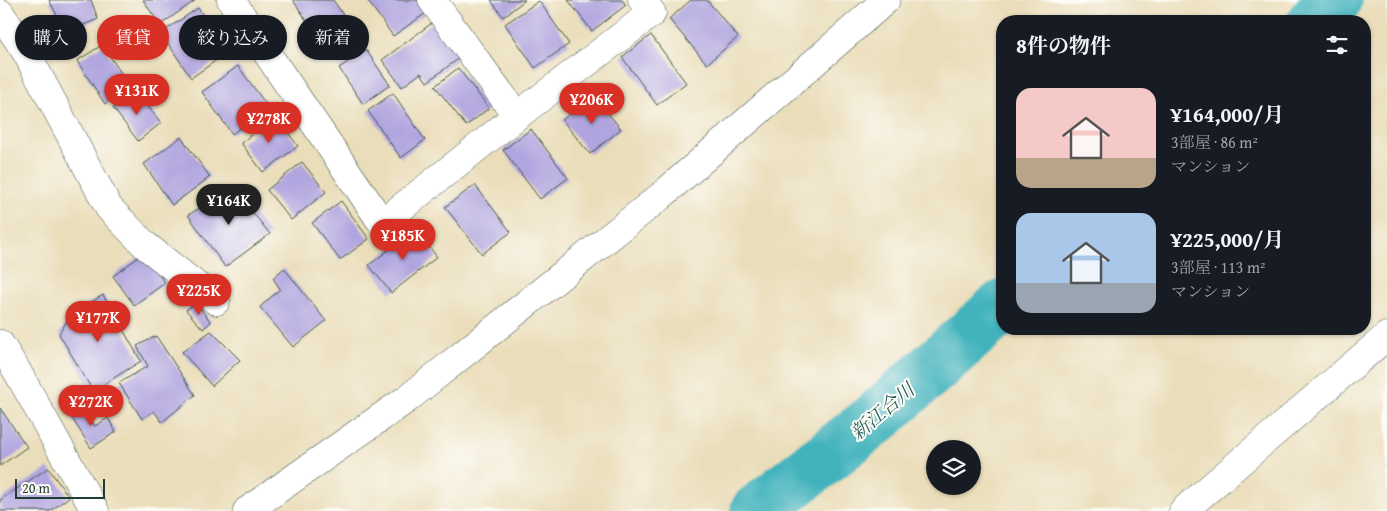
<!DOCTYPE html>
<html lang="ja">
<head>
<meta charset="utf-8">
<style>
	body { margin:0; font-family:"Gentium Book Plus","Noto Serif JP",serif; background:#242831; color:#f1f3f6; height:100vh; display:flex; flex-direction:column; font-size:19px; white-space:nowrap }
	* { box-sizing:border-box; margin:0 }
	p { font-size:16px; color:#9ea1a6 }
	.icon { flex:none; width:28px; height:28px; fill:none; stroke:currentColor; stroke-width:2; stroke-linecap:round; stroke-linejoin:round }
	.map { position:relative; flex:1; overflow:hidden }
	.details { position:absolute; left:996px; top:15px; width:375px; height:320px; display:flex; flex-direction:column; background:#171b24; border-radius:20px; box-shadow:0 1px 4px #0004 }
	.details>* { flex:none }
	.guide { position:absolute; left:15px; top:15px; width:475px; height:45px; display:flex; gap:10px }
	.tools { position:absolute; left:926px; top:440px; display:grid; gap:10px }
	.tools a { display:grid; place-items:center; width:55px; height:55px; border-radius:50%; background:#171b24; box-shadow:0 1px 4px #0004; font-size:25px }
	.scale { position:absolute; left:15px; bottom:12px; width:90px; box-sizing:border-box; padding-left:5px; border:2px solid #1f3d34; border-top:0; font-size:14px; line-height:18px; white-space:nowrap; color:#1f3d34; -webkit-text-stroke:4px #fdfcf7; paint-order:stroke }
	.price { position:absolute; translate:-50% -42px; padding:0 11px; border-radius:18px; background:#d93025; color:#fff; font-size:16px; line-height:32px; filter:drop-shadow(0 1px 2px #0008) }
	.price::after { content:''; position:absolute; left:50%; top:30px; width:15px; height:11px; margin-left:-8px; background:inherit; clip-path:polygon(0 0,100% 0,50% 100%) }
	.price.active { background:#222; color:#fff }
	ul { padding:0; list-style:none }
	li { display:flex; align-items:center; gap:15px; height:125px; padding:0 20px }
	li span { display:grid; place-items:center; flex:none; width:140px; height:100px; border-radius:15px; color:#555 }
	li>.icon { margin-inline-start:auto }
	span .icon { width:60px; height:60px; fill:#fffc; stroke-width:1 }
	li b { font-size:21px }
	h2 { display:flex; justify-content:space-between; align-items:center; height:60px; padding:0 20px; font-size:21px }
	.tag { padding:0 18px; border-radius:22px; background:#171b24; box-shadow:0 1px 4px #0004; font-size:18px; line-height:45px }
	.tag.active { background:#d93025; color:#fff }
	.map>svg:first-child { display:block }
</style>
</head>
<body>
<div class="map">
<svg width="1387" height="511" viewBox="0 0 1387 511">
	<rect width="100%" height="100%" fill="#fdfcf7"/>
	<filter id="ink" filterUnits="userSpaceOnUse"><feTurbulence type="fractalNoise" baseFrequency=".02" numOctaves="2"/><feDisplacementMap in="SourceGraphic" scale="10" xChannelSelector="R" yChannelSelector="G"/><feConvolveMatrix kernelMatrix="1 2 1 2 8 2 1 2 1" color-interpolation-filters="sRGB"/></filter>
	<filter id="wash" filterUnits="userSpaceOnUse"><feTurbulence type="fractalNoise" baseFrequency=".0096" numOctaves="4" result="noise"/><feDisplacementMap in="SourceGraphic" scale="20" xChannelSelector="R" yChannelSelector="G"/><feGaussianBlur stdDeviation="1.12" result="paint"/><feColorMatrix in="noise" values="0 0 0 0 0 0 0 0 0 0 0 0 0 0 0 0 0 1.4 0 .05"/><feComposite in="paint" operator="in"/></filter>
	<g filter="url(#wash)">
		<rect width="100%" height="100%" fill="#eaddb9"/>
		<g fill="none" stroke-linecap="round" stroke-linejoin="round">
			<!-- river -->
			<path stroke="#43b3bd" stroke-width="54" d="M 1314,21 L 1335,0
				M 757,511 L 874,420 L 1002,307"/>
		</g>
		<g id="blocks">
			<!-- building -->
			<path fill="#b1a5df" d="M 49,0 L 91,0 L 98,19 L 66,32 Z
				M 143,0 L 196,0 L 160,25 Z
				M 293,0 L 333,0 L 359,38 L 331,57 Z
				M 370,0 L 417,0 L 426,13 L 393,36 L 368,1 Z
				M 491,0 L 525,0 L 503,17 Z
				M 568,0 L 622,0 L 626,5 L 592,31 Z
				M 691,0 L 707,0 L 738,37 L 707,64 L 669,19 Z
				M 539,1 L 569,44 L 535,68 L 505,24 Z
				M 198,8 L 228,52 L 191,78 L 161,33 Z
				M 436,20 L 462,56 L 427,82 L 421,73 L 402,87 L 382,60 Z
				M 651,35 L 686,83 L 657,105 L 622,57 Z
				M 102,45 L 130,86 L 105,104 L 77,61 Z
				M 366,50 L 390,85 L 363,104 L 339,68 Z
				M 238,66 L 268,107 L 232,134 L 202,92 Z
				M 458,68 L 489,108 L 466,126 L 435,86 Z
				M 136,91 L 161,123 L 138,141 L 113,108 Z
				M 393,93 L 425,140 L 401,158 L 368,111 Z
				M 593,95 L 621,129 L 590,154 L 562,120 Z
				M 275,116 L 298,146 L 263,172 L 241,143 Z
				M 531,129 L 568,178 L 540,199 L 503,150 Z
				M 181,137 L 210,177 L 172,205 L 144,164 Z
				M 302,162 L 326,192 L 291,220 L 267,190 Z
				M 475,185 L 511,232 L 482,254 L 445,207 Z
				M 233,188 L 270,234 L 225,267 L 188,215 Z
				M 341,201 L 369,239 L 340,260 L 312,223 Z
				M 416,229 L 437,257 L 391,293 L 369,265 Z
				M 144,253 L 165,283 L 134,305 L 113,276 Z
				M 284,268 L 326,321 L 293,347 L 260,307 L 280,289 L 273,278 Z
				M 103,295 L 141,361 L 93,391 L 59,334 L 71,314 Z
				M 196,303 L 211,322 L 203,329 L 186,310 Z
				M 211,331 L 240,360 L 212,386 L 182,352 Z
				M 156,336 L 195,395 L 162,422 L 154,411 L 142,419 L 119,383 L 148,366 L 137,346 Z
				M 81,405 L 95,426 L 108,418 L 116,432 L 91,448 L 68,412 Z
				M 0,408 L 27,447 L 0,466 Z
				M 48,468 L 69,497 L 50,511 L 0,511 L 0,500 Z"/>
		</g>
	</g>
	<g filter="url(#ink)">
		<use href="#blocks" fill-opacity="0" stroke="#3d5548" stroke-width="1"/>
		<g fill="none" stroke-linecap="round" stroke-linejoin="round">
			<!-- minor casing -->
			<g stroke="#3d5548" stroke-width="29">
				<path id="minor" d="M 231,0 L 382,223 L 517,116 L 652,13 L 642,0
					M 432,0 L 517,116
					M 0,13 L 26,52 L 109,208 L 145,245 L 216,301
					M 0,344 L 17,371 L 95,511
					M 247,511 L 407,399 L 661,196 L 886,0
					M 1183,511 L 1387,336"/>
			</g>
			<!-- minor -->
			<use href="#minor" stroke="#fff" stroke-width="28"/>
		</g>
	</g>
	<g text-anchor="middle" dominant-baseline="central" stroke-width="4" stroke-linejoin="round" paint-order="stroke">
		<!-- water labels -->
		<g font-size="19" font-style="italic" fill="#2a605d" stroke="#fdfcf7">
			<text transform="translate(882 411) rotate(-40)">新江合川</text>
		</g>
	</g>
</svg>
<div class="tools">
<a><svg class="icon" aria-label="layers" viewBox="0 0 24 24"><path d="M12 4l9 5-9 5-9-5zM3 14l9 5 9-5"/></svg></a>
</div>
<div class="scale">20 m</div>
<b class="price" style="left:137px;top:116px">¥131K</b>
<b class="price" style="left:592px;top:125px">¥206K</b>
<b class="price" style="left:269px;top:144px">¥278K</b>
<b class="price active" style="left:229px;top:226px">¥164K</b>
<b class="price" style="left:403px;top:261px">¥185K</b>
<b class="price" style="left:199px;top:316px">¥225K</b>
<b class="price" style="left:98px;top:343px">¥177K</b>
<b class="price" style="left:91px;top:427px">¥272K</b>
<div class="guide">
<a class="tag">購入</a>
<a class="tag active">賃貸</a>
<a class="tag">絞り込み</a>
<a class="tag">新着</a>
</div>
<section class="details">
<h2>8件の物件<svg class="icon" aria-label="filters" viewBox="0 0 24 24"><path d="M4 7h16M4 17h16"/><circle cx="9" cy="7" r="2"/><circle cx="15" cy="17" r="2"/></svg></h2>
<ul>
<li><span style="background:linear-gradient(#f6c9c9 70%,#b9a48a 0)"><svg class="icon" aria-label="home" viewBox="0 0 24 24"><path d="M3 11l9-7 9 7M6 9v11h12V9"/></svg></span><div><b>¥164,000/月</b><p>3部屋 · 86 m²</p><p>マンション</p></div></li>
<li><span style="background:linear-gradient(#a9c7e8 70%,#9aa5b1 0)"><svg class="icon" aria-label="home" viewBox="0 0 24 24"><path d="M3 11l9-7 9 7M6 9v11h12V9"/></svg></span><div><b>¥225,000/月</b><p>3部屋 · 113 m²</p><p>マンション</p></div></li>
</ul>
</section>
</div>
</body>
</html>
